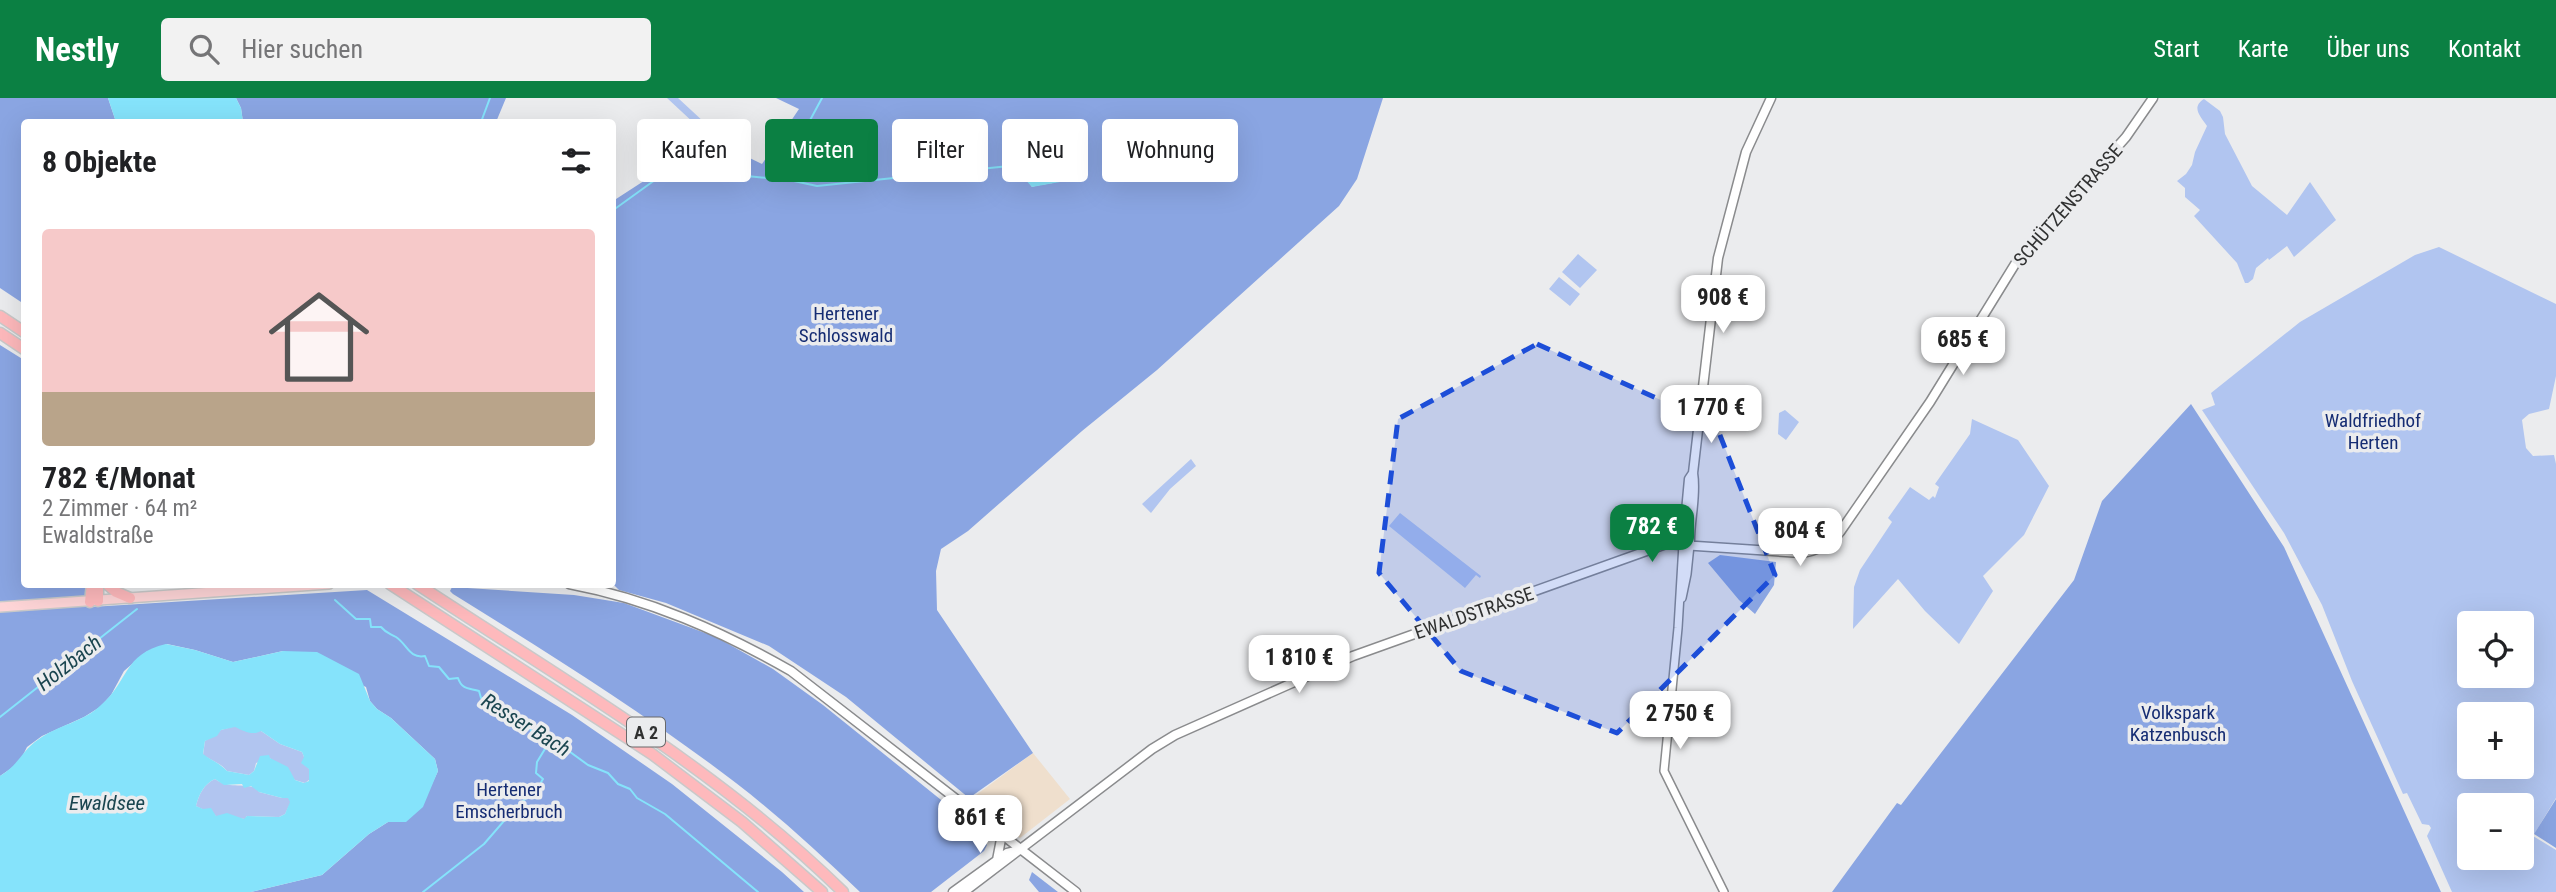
<!DOCTYPE html>
<html lang="de">
<head>
<meta charset="utf-8">
<style>
	body { margin:0; font-family:"Roboto Condensed",sans-serif; background:#f2f2f2; color:#202124; height:100vh; display:flex; flex-direction:column; font-size:26px; white-space:nowrap }
	* { box-sizing:border-box; margin:0 }
	p { font-size:23px; color:#757577 }
	.icon { flex:none; width:38px; height:38px; fill:none; stroke:currentColor; stroke-width:2; stroke-linecap:round; stroke-linejoin:round }
	.map { position:relative; flex:1; overflow:hidden }
	.side { position:absolute; left:21px; top:21px; width:595px; height:469px; display:flex; flex-direction:column; background:#fff; border-radius:7px; box-shadow:0 7px 28px #0002 }
	.side>* { flex:none }
	.hud { position:absolute; left:637px; top:21px; width:665px; height:63px; display:flex; gap:14px }
	.controls { position:absolute; left:2457px; top:513px; display:grid; gap:14px }
	.controls a { display:grid; place-items:center; width:77px; height:77px; border-radius:7px; background:#fff; box-shadow:0 7px 28px #0002; font-size:35px }
	.price { position:absolute; translate:-50% -60px; padding:0 16px; border-radius:14px; background:#fff; color:#222; font-size:23px; line-height:46px; filter:drop-shadow(0 2px 4px #0008) }
	.price::after { content:''; position:absolute; left:50%; top:42px; width:21px; height:16px; margin-left:-10px; background:inherit; clip-path:polygon(0 0,100% 0,50% 100%) }
	.price.selected { background:#0b8043; color:#fff }
	ul { padding:0; list-style:none }
	li { display:grid; align-content:center; gap:14px; height:371px; padding:0 21px }
	li+li { border-top:2px solid #e0e0e0 }
	li span { display:grid; place-items:center; height:217px; border-radius:7px; color:#555 }
	li>.icon { margin-inline-start:auto }
	span .icon { width:126px; height:126px; fill:#fffc; stroke-width:1 }
	li b { font-size:30px }
	h2 { display:flex; justify-content:space-between; align-items:center; height:84px; padding:0 21px; font-size:30px }
	.chip { padding:0 24px; border-radius:7px; background:#fff; box-shadow:0 7px 28px #0002; font-size:24px; line-height:63px }
	.chip.selected { background:#0b8043; color:#fff }
	header { display:flex; align-items:center; gap:42px; box-sizing:border-box; height:98px; padding:0 35px; background:#0b8043; color:#fff }
	header strong { font-size:33px }
	nav { display:flex; gap:38px; margin-inline-start:auto; font-size:24px }
	.search { width:490px; height:63px; background:#f2f2f2; display:flex; align-items:center; gap:18px; box-sizing:border-box; padding:0 24px; border-radius:7px; color:#757577; font-size:26px }
	.map>svg:first-child { display:block }
</style>
</head>
<body>
<header>
<strong>Nestly</strong>
<div class="search"><svg class="icon" aria-label="search" viewBox="0 0 24 24"><circle cx="10" cy="10" r="6"/><path d="M15 15l6 6"/></svg>Hier suchen</div>
<nav><a>Start</a><a>Karte</a><a>Über uns</a><a>Kontakt</a></nav>
</header>
<div class="map">
<svg width="2556" height="794" viewBox="0 0 2556 794">
	<rect width="100%" height="100%" fill="#ebecee"/>
	<!-- commercial -->
	<path fill="#efdfcd" d="M 1033,655 L 1070,701 L 1020,740 L 993,721 L 972,700 Z"/>
	<!-- green -->
	<path fill="#b1c5f0" fill-rule="evenodd" d="M 667,0 L 678,0 L 718,37 L 710,40 Z
		M 2204,1 L 2220,13 L 2223,19 L 2225,36 L 2252,88 L 2287,117 L 2310,84 L 2336,122 L 2294,159 L 2287,148 L 2269,162 L 2268,160 L 2256,170 L 2253,181 L 2248,185 L 2245,185 L 2237,165 L 2194,118 L 2200,112 L 2185,99 L 2185,90 L 2177,83 L 2186,76 L 2192,67 L 2195,54 L 2207,28 C 2200,18 2191,9 2204,1 Z
		M 2439,149 L 2556,206 L 2556,278 L 2549,311 L 2529,316 L 2522,322 L 2526,350 L 2533,358 L 2554,357 L 2556,366 L 2556,700 L 2533,738 L 2556,752 L 2556,794 L 2452,794 L 2427,738 L 2431,730 L 2429,727 L 2422,726 L 2407,695 L 2403,696 L 2352,583 L 2322,507 L 2284,435 L 2202,312 L 2215,307 L 2211,295 L 2300,224 L 2415,157 ZM 2469,525 L 2522,525 L 2522,578 L 2469,578 ZM 2469,616 L 2522,616 L 2522,668 L 2469,668 ZM 2469,707 L 2522,707 L 2522,760 L 2469,760 Z
		M 1578,156 L 1597,172 L 1580,190 L 1562,174 Z
		M 1559,179 L 1580,196 L 1570,208 L 1549,191 Z
		M 1785,312 L 1799,324 L 1786,342 L 1778,336 L 1779,315 Z
		M 1972,321 L 2018,342 L 2049,388 L 2024,437 L 1983,478 L 1993,493 L 1959,546 L 1925,513 L 1898,481 L 1853,531 L 1854,489 L 1860,472 L 1892,424 L 1888,420 L 1910,389 L 1929,402 L 1933,398 L 1935,400 L 1939,389 L 1935,386 L 1970,336 Z
		M 1191,361 L 1196,368 L 1170,391 L 1151,415 L 1142,406 Z
		M 1400,415 L 1481,478 L 1480,480 L 1476,477 L 1465,490 L 1389,428 Z
		M 235,628 L 261,633 L 280,646 L 302,654 L 309,671 L 309,682 L 305,685 L 295,682 L 270,660 L 256,665 L 254,673 L 249,677 L 227,673 C 222,666 211,662 203,657 L 205,643 L 221,632 Z
		M 215,681 C 229,691 242,685 257,690 L 259,694 L 282,700 L 288,699 L 291,704 L 285,716 L 279,719 L 247,718 L 245,721 L 216,718 L 196,708 C 199,696 204,686 215,681 Z"/>
	<!-- forest -->
	<path fill="#8aa5e2" fill-rule="evenodd" d="M 0,0 L 108,0 L 116,24 L 24,24 L 24,206 L 0,190 Z
		M 236,0 L 506,0 L 496,24 L 243,24 L 241,10 Z
		M 776,0 L 1383,0 L 1357,81 L 1339,108 L 1157,272 L 1082,333 L 968,433 L 941,451 L 936,473 L 937,512 L 1033,655 L 969,700 L 846,599 L 769,548 L 666,505 L 619,492 L 613,486 L 613,103 L 710,40 L 718,37 L 729,50 L 762,66 L 799,11 ZM 1037,60 L 1049,63 L 1058,61 L 1061,65 L 1067,63 L 1069,76 C 1059,87 1045,85 1032,89 L 1022,75 L 1029,61 Z
		M 0,247 L 24,262 L 24,486 L 85,487 L 91,509 L 367,492 L 572,617 L 672,686 L 782,774 L 804,794 L 251,794 L 322,777 L 369,736 L 388,724 L 431,688 L 438,673 L 435,661 L 391,620 L 377,611 L 370,603 L 366,589 L 283,553 L 233,564 L 195,552 L 167,546 L 146,554 L 124,573 L 111,597 L 100,609 L 84,619 L 42,638 L 27,649 L 19,665 L 0,678 Z
		M 2191,306 L 2284,449 L 2441,794 L 1832,794 L 1897,705 L 1901,707 L 2074,482 L 2102,403 Z
		M 1720,457 L 1776,464 L 1774,487 L 1755,516 L 1739,502 L 1708,465 Z
		M 452,489 L 574,497 L 624,505 L 716,539 L 773,571 L 823,607 L 971,726 L 987,747 L 984,753 L 931,794 L 860,794 C 820,756 780,719 736,685 C 646,616 550,556 453,496 L 450,493 Z
		M 2556,701 L 2556,750 L 2534,736 Z
		M 1032,774 L 1058,794 L 1039,794 L 1029,782 Z"/>
	<!-- water -->
	<path fill="#85e3fb" fill-rule="evenodd" d="M 108,0 L 236,0 L 241,10 L 243,24 L 116,24 Z
		M 1040,60 L 1049,63 L 1059,60 L 1061,65 L 1068,63 L 1069,76 L 1060,84 L 1032,89 L 1022,78 L 1022,75 L 1025,73 L 1025,65 L 1029,61 Z
		M 166,546 L 195,552 L 233,564 L 283,553 L 317,554 L 359,576 L 370,603 L 377,611 L 391,620 L 435,661 L 438,673 L 423,709 L 406,724 L 388,724 L 369,736 L 322,777 L 251,794 L 0,794 L 0,678 C 20,666 21,653 39,641 C 58,627 84,624 101,607 C 129,583 123,556 166,546 ZM 235,629 C 244,633 252,638 261,633 L 280,646 L 302,654 L 304,659 L 301,665 L 309,671 L 309,683 L 304,685 L 295,682 L 288,669 L 270,660 L 269,657 L 260,658 L 254,673 L 249,677 L 227,673 C 221,666 211,662 203,656 L 205,643 L 217,638 L 221,632 ZM 215,681 L 224,687 L 242,686 L 244,690 L 251,688 L 259,694 L 282,700 L 288,700 L 290,704 L 285,716 L 279,719 L 247,718 L 244,721 L 227,715 L 216,718 L 211,710 L 203,711 L 196,708 C 199,696 204,686 215,681 Z"/>
	<g fill="none" stroke-linecap="round" stroke-linejoin="round">
		<!-- stream -->
		<path stroke="#85e3fb" stroke-width="2" d="M 481,24 L 490,0
			M 774,80 L 788,63 L 822,0
			M 772,81 L 780,80 L 817,88 L 1009,68
			M 612,113 L 666,74 L 697,73 L 767,80
			M 169,487 L 170,486
			M 335,502 L 356,521 L 370,521 L 371,529 L 381,529 C 386,535 389,535 396,539 C 407,546 409,561 425,558 L 429,568 L 439,569 L 449,581 L 458,580 C 462,592 469,590 479,593 L 481,600 L 490,601 L 496,610 L 507,615 L 513,613 L 515,619 L 528,623 L 531,633 L 540,633 L 543,640 L 551,640 L 588,667 L 608,675 L 618,686 L 630,691 L 637,700 L 665,716 L 758,794
			M 0,619 L 137,511
			M 423,794 L 484,746 L 516,709 L 537,691 L 543,681 L 536,675 L 537,664 L 551,641"/>
		<!-- tertiary casing -->
		<g stroke="#8a8b8d" stroke-width="10">
			<path id="tertiary" d="M 1683,446 L 1678,530 L 1664,673 L 1724,794
				M 1682,500 L 1687,476 L 1690,447"/>
		</g>
		<!-- secondary casing -->
		<g stroke="#8a8b8d" stroke-width="11">
			<path id="secondary" d="M 1683,446 L 1689,381 L 1693,375
				M 1690,447 C 1689,423 1697,399 1693,375 L 1718,160 L 1746,54 L 1771,0
				M 569,486 C 649,501 721,533 791,573 L 1076,794
				M 997,762 L 1002,736
				M 953,794 L 1007,755 L 1019,752
				M 964,794 L 1152,651 L 1175,637 L 1353,558 L 1666,446 L 1801,455 C 1817,453 1830,447 1840,434 L 1930,304 L 2020,158 L 2126,39 L 2153,0"/>
		</g>
		<!-- primary casing -->
		<g stroke="#c9c9c9" stroke-width="12">
			<path id="primary" d="M 0,509 L 329,486"/>
		</g>
		<!-- motorway casing -->
		<g stroke="#c9c9c9" stroke-width="13">
			<path id="motorway" d="M 0,218 L 24,234
				M 0,235 L 24,251
				M 107,486 L 116,494 L 130,500
				M 390,486 L 652,656 L 742,724 L 822,794
				M 417,486 C 564,583 717,670 843,794
				M 98,503 L 98,486
				M 90,504 L 92,486"/>
		</g>
		<!-- tertiary -->
		<use href="#tertiary" stroke="#fff" stroke-width="7"/>
		<!-- secondary -->
		<use href="#secondary" stroke="#fff" stroke-width="8"/>
		<!-- primary -->
		<use href="#primary" stroke="#fed5d7" stroke-width="9"/>
		<!-- motorway -->
		<use href="#motorway" stroke="#feb9bc" stroke-width="10"/>
	</g>
	<!-- marked area -->
	<path fill="#1d4ed8" fill-opacity="0.2" stroke="#1d4ed8" stroke-width="5" stroke-dasharray="14 9" stroke-linejoin="round" d="M 1537,246 L 1716,327 L 1775,477 L 1617,635 L 1461,573 L 1379,475 L 1398,321 Z"/>
	<g text-anchor="middle" dominant-baseline="central" stroke-width="7" stroke-linejoin="round" paint-order="stroke">
		<!-- shield labels -->
		<rect fill="#ebecee" stroke="#68696a" stroke-width="2" x="627" y="619.5" width="38" height="29" rx="5"/>
		<g font-size="18" font-weight="bold" fill="#303131">
			<text x="646" y="634">A 2</text>
		</g>
		<!-- street labels -->
		<g font-size="19" fill="#303131" stroke="#ebecee">
			<text transform="translate(2068 107) rotate(-49)">SCHÜTZENSTRASSE</text>
			<text transform="translate(1474 515) rotate(-19)">EWALDSTRASSE</text>
		</g>
		<!-- park labels -->
		<g font-size="19" fill="#152c73" stroke="#ebecee">
			<text x="846" y="215">Hertener<tspan x="846" dy="22">Schlosswald</tspan></text>
			<text x="2373" y="322">Waldfriedhof<tspan x="2373" dy="22">Herten</tspan></text>
			<text x="2178" y="614">Volkspark<tspan x="2178" dy="22">Katzenbusch</tspan></text>
			<text x="509" y="691">Hertener<tspan x="509" dy="22">Emscherbruch</tspan></text>
		</g>
		<!-- water labels -->
		<g font-size="21" font-style="italic" fill="#1a454f" stroke="#ebecee">
			<text transform="translate(69 565) rotate(-38)">Holzbach</text>
			<text transform="translate(526 627) rotate(32)">Resser Bach</text>
			<text x="107" y="705">Ewaldsee</text>
		</g>
	</g>
</svg>
<div class="controls">
<a><svg class="icon" aria-label="locate" viewBox="0 0 24 24"><circle cx="12" cy="12" r="6"/><path d="M12 2v4M12 18v4M2 12h4M18 12h4"/></svg></a>
<a>+</a>
<a>−</a>
</div>
<b class="price" style="left:1723px;top:237px">908 €</b>
<b class="price" style="left:1963px;top:279px">685 €</b>
<b class="price" style="left:1711px;top:347px">1 770 €</b>
<b class="price selected" style="left:1652px;top:466px">782 €</b>
<b class="price" style="left:1800px;top:470px">804 €</b>
<b class="price" style="left:1299px;top:597px">1 810 €</b>
<b class="price" style="left:1680px;top:653px">2 750 €</b>
<b class="price" style="left:980px;top:757px">861 €</b>
<div class="hud">
<a class="chip">Kaufen</a>
<a class="chip selected">Mieten</a>
<a class="chip">Filter</a>
<a class="chip">Neu</a>
<a class="chip">Wohnung</a>
</div>
<section class="side">
<h2>8 Objekte<svg class="icon" aria-label="filters" viewBox="0 0 24 24"><path d="M4 7h16M4 17h16"/><circle cx="9" cy="7" r="2"/><circle cx="15" cy="17" r="2"/></svg></h2>
<ul>
<li><span style="background:linear-gradient(#f6c9c9 75%,#b9a48a 0)"><svg class="icon" aria-label="home" viewBox="0 0 24 24"><path d="M3 11l9-7 9 7M6 9v11h12V9"/></svg></span><div><b>782 €/Monat</b><p>2 Zimmer · 64 m²</p><p>Ewaldstraße</p></div></li>
</ul>
</section>
</div>
</body>
</html>
